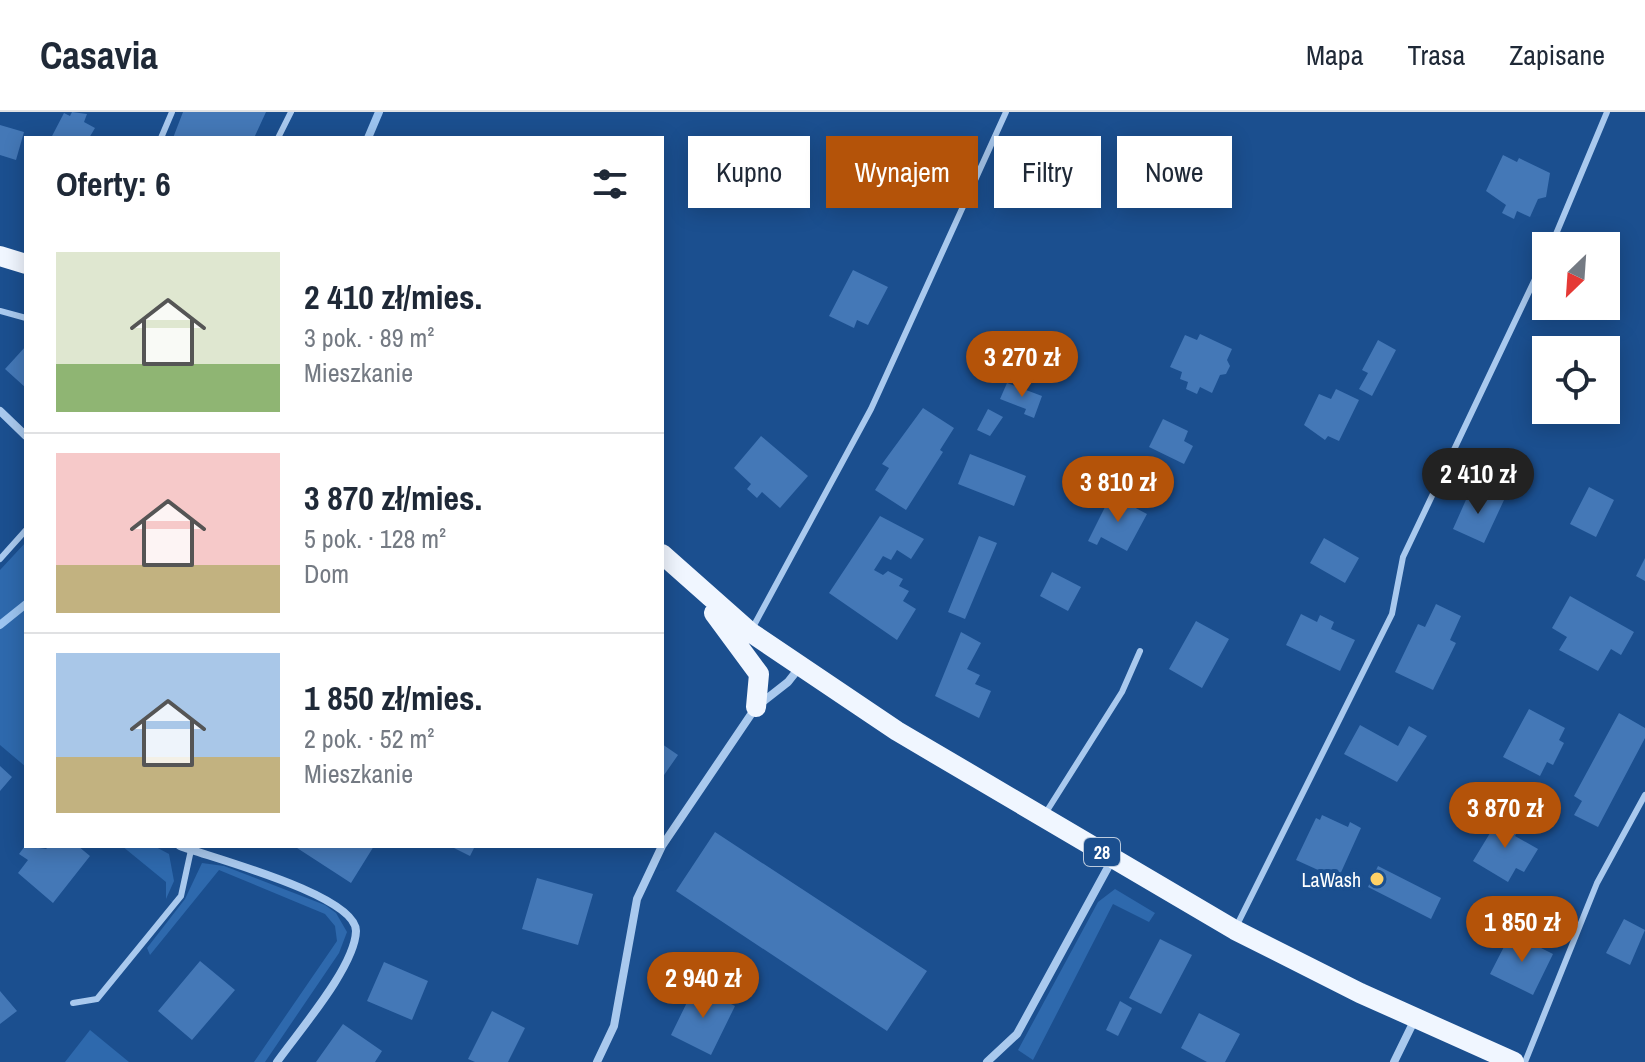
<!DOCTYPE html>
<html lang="pl">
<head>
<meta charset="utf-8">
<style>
	body { margin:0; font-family:"Archivo Narrow",sans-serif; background:#f2f2f3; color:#1f2937; height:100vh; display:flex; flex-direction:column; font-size:30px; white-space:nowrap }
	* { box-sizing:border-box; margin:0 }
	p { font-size:26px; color:#747a83 }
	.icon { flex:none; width:44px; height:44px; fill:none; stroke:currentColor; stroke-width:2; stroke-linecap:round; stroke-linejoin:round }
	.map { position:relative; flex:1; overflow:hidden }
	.drawer { position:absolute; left:24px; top:24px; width:640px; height:712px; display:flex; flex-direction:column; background:#fff; border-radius:0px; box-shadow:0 4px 20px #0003 }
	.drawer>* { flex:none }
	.top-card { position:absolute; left:688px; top:24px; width:760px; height:72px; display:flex; gap:16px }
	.needle { width:52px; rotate:205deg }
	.tools { position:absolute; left:1532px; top:120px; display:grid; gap:16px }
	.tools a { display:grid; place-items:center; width:88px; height:88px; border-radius:0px; background:#fff; box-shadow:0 4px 20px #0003; font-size:40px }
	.price { position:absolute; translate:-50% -68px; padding:0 18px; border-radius:28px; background:#b45309; color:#fff; font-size:26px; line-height:52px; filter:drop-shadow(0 2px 4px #0008) }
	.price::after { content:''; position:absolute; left:50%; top:48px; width:24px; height:18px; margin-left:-12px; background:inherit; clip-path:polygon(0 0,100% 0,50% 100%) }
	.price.active { background:#222; color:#fff }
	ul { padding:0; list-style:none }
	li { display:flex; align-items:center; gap:24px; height:200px; padding:0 32px }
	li+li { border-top:2px solid #e0e1e3 }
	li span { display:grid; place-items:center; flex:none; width:224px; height:160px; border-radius:0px; color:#555 }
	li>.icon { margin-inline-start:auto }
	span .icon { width:96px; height:96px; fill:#fffc; stroke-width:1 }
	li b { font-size:34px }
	h2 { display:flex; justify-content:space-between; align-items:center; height:96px; padding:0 32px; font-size:34px }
	.chip { padding:0 28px; border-radius:0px; background:#fff; box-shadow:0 4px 20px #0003; font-size:28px; line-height:72px }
	.chip.active { background:#b45309; color:#fff }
	header { display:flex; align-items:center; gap:48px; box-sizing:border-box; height:112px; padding:0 40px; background:#fff; border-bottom:2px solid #e0e1e3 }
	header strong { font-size:38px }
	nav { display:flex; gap:44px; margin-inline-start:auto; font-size:28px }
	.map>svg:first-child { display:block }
</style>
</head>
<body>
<header>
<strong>Casavia</strong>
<nav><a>Mapa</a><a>Trasa</a><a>Zapisane</a></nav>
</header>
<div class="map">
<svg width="1645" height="950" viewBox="0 0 1645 950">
	<rect width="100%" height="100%" fill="#1b4f8f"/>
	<!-- green -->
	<path fill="#2e69ad" d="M 26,430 L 26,655 L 0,633 L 0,458 Z
		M 122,734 L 154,734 L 169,742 L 174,769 L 166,787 L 166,770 Z
		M 202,751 L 224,754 L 325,793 L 336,801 L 347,820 L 339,841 L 265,950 L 254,950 L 337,829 L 335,814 L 325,802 L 219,758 L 150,843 L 147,836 L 185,787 Z
		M 1115,777 L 1155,801 L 1149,810 L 1113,792 L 1033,948 L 1018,938 L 1098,790 Z
		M 90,918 L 129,950 L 65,950 Z"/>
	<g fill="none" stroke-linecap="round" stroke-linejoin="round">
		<!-- stream -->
		<path stroke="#9cc4f0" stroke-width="8" d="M 368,26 L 379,0
			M 0,513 L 26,492"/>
	</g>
	<!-- building -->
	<path fill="#4478b7" d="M 72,0 L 87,2 L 84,10 L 95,16 L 89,26 L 51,26 L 64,1 L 70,4 Z
		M 183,0 L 266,0 L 254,26 L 173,26 Z
		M 0,13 L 24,20 L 16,48 L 0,43 Z
		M 1503,43 L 1517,50 L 1519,46 L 1550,61 L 1546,85 L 1538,87 L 1530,105 L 1517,99 L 1514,107 L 1502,101 L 1506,93 L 1486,79 Z
		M 853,158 L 888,175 L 868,213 L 857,208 L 854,216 L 829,204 Z
		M 1200,222 L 1232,237 L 1227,248 L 1230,254 L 1226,262 L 1220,263 L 1212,281 L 1200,275 L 1197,282 L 1186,277 L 1188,270 L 1180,267 L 1182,260 L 1170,255 L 1185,223 L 1197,228 Z
		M 1378,228 L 1396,238 L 1372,284 L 1359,277 L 1368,261 L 1362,258 Z
		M 26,234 L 26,276 L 5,257 Z
		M 1007,271 L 1042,284 L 1034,306 L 1024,302 L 1026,297 L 1000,287 Z
		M 1336,277 L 1359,288 L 1339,329 L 1328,324 L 1325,328 L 1304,313 L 1319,282 L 1331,287 Z
		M 923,296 L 954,316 L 940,338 L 943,340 L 906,398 L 875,378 L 889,356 L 882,352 Z
		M 988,297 L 1003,305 L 990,324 L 977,318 Z
		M 1163,307 L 1188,319 L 1184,329 L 1193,334 L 1184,352 L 1149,335 Z
		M 761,324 L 808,364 L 780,396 L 762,380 L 757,386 L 747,377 L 751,372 L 734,356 Z
		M 970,342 L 1026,364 L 1014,394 L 958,372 Z
		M 1589,375 L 1614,388 L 1596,425 L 1570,412 Z
		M 1484,379 L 1504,388 L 1484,431 L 1453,417 L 1469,381 L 1480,386 Z
		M 1111,383 L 1147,402 L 1127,439 L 1101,425 L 1097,433 L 1088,429 Z
		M 880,404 L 924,427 L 911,447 L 897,438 L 891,448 L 883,444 L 874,458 L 883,463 L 888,459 L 903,467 L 899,474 L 909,479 L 903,489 L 916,497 L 897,528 L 829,481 Z
		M 979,424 L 997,431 L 965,507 L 948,500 Z
		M 1324,426 L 1359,446 L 1345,471 L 1310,451 Z
		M 1645,446 L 1645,469 L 1636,464 Z
		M 1052,460 L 1081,475 L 1068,499 L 1040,484 Z
		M 1570,484 L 1634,520 L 1621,543 L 1611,537 L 1598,559 L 1559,538 L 1567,525 L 1552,516 Z
		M 1436,492 L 1461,504 L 1450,528 L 1456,531 L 1433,578 L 1395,560 L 1418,512 L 1425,515 Z
		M 1301,502 L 1317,510 L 1320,503 L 1334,510 L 1331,517 L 1355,528 L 1340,559 L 1286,533 Z
		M 1196,509 L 1229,527 L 1202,576 L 1169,557 Z
		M 961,520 L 981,531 L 967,557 L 980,563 L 975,572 L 991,579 L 979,606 L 935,584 Z
		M 1529,597 L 1565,616 L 1559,628 L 1564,631 L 1553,653 L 1547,650 L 1540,664 L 1503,645 Z
		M 1619,601 L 1645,616 L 1645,626 L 1598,715 L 1574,703 L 1582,689 L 1574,684 Z
		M 1360,613 L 1398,634 L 1409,614 L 1427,624 L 1397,670 L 1344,642 Z
		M 662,632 L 678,643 L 662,666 Z
		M 0,654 L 12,665 L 0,679 Z
		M 1322,703 L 1348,715 L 1350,710 L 1361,716 L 1338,767 L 1296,748 L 1316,706 L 1320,708 Z
		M 1501,703 L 1521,714 L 1515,724 L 1538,737 L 1524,760 L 1516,756 L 1508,770 L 1473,749 Z
		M 715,720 L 927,859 L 887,919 L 676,779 Z
		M 25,734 L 46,737 L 49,734 L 78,734 L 90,744 L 53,791 L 18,761 L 28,748 L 19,742 Z
		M 294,734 L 374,734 L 351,771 Z
		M 450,734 L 475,734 L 470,744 Z
		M 1378,754 L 1441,786 L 1431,807 L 1368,775 Z
		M 537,766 L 593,782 L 578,833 L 522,817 Z
		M 1624,807 L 1645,818 L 1630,853 L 1606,841 Z
		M 1511,821 L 1553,842 L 1533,883 L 1490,862 Z
		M 1160,827 L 1192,843 L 1161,902 L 1129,886 Z
		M 200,849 L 235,878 L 192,928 L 158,899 Z
		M 384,850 L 428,869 L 412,908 L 367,889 Z
		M 695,874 L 735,894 L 711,943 L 671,923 Z
		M 0,879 L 17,899 L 0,912 Z
		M 1120,889 L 1132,896 L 1118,924 L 1106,918 Z
		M 492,899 L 525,916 L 508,950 L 475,950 L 468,947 Z
		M 1199,901 L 1240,922 L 1225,950 L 1207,950 L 1181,936 Z
		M 343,912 L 382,939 L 375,950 L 316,950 Z"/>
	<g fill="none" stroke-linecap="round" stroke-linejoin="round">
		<!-- service -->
		<path stroke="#a9c9ee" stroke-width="6" d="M 161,26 L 172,0
			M 278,26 L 291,0
			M 1551,134 L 1607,0
			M 0,199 L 26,206
			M 0,447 L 26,418
			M 752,517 L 871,297 L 1006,0
			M 1045,702 L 1122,580 L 1140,539
			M 1236,815 L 1392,502 L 1403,445 L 1546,144
			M 73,891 L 97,887 L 181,784 L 191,738
			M 1525,950 L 1597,771 L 1645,683"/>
		<!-- minor -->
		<path stroke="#a9c9ee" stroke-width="8" d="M 0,299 L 26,324
			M 180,734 C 212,746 356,783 356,819 C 355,855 298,920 277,950
			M 662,734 L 756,595 L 788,570 L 799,556
			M 597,950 L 614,914 L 637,787 L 662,734
			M 987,950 L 1017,922 L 1112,748
			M 1394,950 L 1415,907"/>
		<!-- primary -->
		<path stroke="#f0f6ff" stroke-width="20" d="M 0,144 L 26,152
			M 662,442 L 750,520 L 897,619 L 1235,818 L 1360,881 L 1514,950
			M 714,501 L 759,562 L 756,595"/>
	</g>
	<!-- markers -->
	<circle fill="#ffd166" stroke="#1b4f8f" stroke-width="3" cx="1377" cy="767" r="8"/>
	<g text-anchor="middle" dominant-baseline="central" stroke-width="8" stroke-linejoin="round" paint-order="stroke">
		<!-- shield labels -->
		<rect fill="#1b4f8f" stroke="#bbcadd" stroke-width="2" x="1084" y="726" width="36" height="28" rx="6"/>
		<g font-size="18" font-weight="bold" fill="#fff">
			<text x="1102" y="740">28</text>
		</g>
		<!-- poi labels -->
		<g font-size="20" fill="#fff" stroke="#1b4f8f" text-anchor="end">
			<text x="1361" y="767">LaWash</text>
		</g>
	</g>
</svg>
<div class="tools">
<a><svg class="needle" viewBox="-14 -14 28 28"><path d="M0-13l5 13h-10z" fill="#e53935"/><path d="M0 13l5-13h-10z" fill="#747a83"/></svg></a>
<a><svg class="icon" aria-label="locate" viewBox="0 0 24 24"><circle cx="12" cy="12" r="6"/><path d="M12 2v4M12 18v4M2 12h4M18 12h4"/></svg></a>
</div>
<b class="price" style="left:1022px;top:287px">3 270 zł</b>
<b class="price active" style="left:1478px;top:404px">2 410 zł</b>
<b class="price" style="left:1118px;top:412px">3 810 zł</b>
<b class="price" style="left:1505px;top:738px">3 870 zł</b>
<b class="price" style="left:1522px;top:852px">1 850 zł</b>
<b class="price" style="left:703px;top:908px">2 940 zł</b>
<div class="top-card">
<a class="chip">Kupno</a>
<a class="chip active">Wynajem</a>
<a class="chip">Filtry</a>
<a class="chip">Nowe</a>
</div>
<section class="drawer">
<h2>Oferty: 6<svg class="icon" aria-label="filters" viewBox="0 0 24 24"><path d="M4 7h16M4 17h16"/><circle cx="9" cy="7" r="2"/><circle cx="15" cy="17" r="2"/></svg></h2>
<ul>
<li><span style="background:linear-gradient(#dfe7d0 70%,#8fb573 0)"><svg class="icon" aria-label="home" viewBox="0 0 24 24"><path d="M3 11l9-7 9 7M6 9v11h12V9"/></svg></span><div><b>2 410 zł/mies.</b><p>3 pok. · 89 m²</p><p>Mieszkanie</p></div></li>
<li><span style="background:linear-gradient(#f6c9c9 70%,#c2b280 0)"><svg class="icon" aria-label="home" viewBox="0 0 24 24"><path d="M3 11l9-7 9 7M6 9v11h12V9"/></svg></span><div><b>3 870 zł/mies.</b><p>5 pok. · 128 m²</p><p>Dom</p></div></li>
<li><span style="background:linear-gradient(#a9c7e8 65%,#c2b280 0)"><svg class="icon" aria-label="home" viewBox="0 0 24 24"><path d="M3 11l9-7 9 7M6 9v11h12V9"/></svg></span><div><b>1 850 zł/mies.</b><p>2 pok. · 52 m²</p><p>Mieszkanie</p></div></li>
</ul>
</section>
</div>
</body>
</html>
